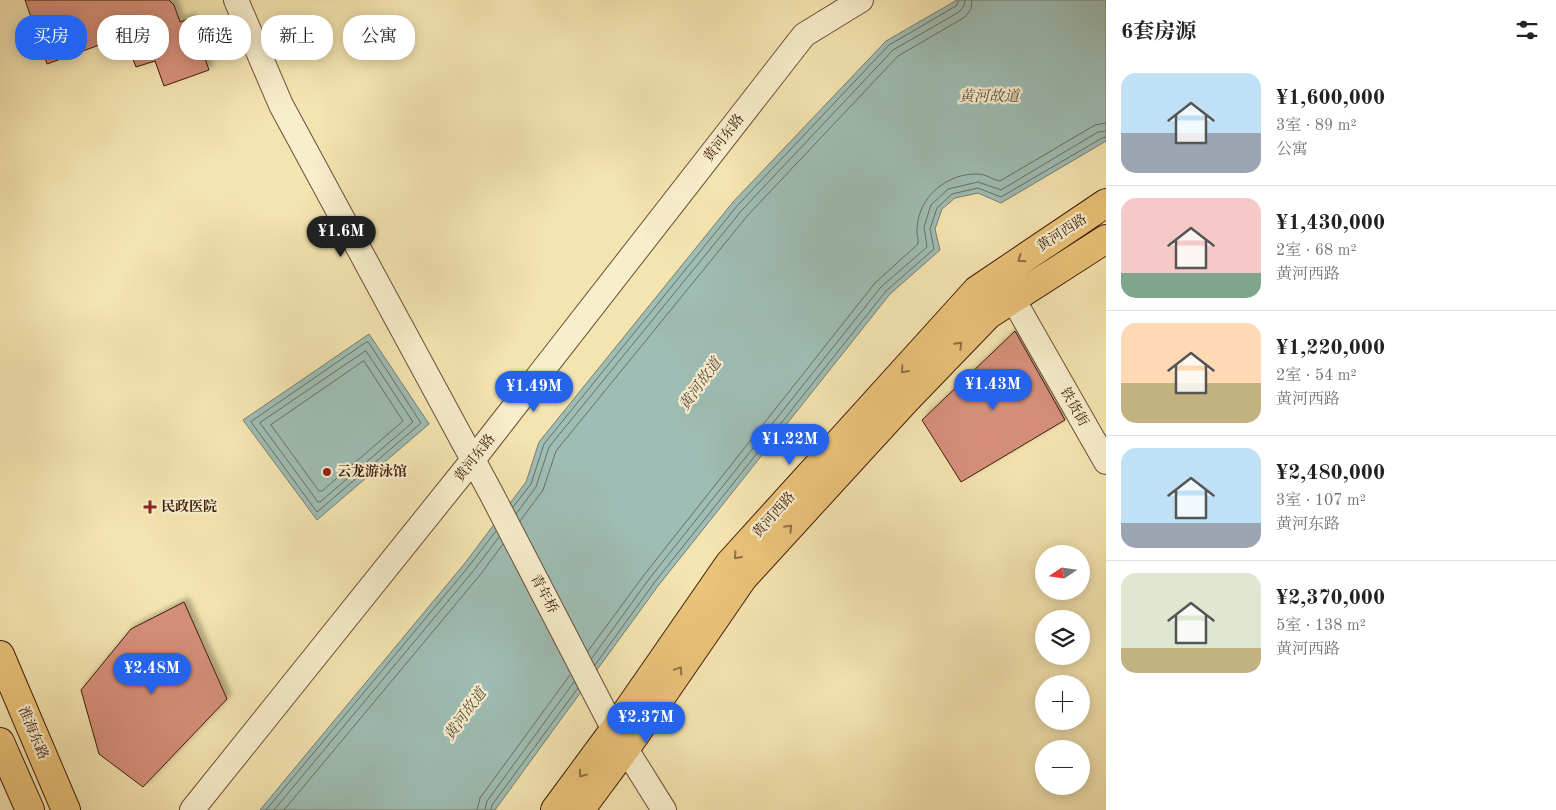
<!DOCTYPE html>
<html lang="zh">
<head>
<meta charset="utf-8">
<style>
	body { margin:0; font-family:"Old Standard TT","Noto Serif SC",serif; background:#f2f2f2; color:#222; height:100vh; display:flex; flex-direction:column; font-size:19px; white-space:nowrap }
	* { box-sizing:border-box; margin:0 }
	p { font-size:16px; color:#767676 }
	.icon { flex:none; width:28px; height:28px; fill:none; stroke:currentColor; stroke-width:2; stroke-linecap:round; stroke-linejoin:round }
	.map { position:relative; flex:1; overflow:hidden }
	.panel { display:flex; flex-direction:column; background:#fff; width:450px }
	.panel>* { flex:none }
	.banner { position:absolute; left:15px; top:15px; width:475px; height:45px; display:flex; gap:10px }
	.needle { width:32px; rotate:257deg }
	.fabs { position:absolute; left:1035px; top:545px; display:grid; gap:10px }
	.fabs a { display:grid; place-items:center; width:55px; height:55px; border-radius:50%; background:#fff; box-shadow:0 2px 12px #0003; font-size:25px }
	.price { position:absolute; translate:-50% -42px; padding:0 11px; border-radius:18px; background:#2563eb; color:#fff; font-size:16px; line-height:32px; filter:drop-shadow(0 1px 2px #0008) }
	.price::after { content:''; position:absolute; left:50%; top:30px; width:15px; height:11px; margin-left:-8px; background:inherit; clip-path:polygon(0 0,100% 0,50% 100%) }
	.price.selected { background:#222; color:#fff }
	ul { padding:0; list-style:none }
	li { display:flex; align-items:center; gap:15px; height:125px; padding:0 15px }
	li+li { border-top:1px solid #e0e0e0 }
	li span { display:grid; place-items:center; flex:none; width:140px; height:100px; border-radius:15px; color:#555 }
	li>.icon { margin-inline-start:auto }
	span .icon { width:60px; height:60px; fill:#fffc; stroke-width:1 }
	li b { font-size:21px }
	h2 { display:flex; justify-content:space-between; align-items:center; height:60px; padding:0 15px; font-size:21px }
	.pill { padding:0 18px; border-radius:20px; background:#fff; box-shadow:0 2px 12px #0003; font-size:18px; line-height:45px }
	.pill.selected { background:#2563eb; color:#fff }
	main { display:flex; flex:1; min-height:0 }
	.map>svg:first-child { display:block }
</style>
</head>
<body>
<main>
<div class="map">
<svg width="1106" height="810" viewBox="0 0 1106 810">
	<defs>
		<filter id="shadow"><feDropShadow dx="4.5" dy="-4.5" stdDeviation="2.5" flood-color="#0004"/></filter>
	</defs>
	<rect width="100%" height="100%" fill="#f4e4b0"/>
	<filter id="stains"><feTurbulence type="fractalNoise" baseFrequency=".004" numOctaves="4"/><feColorMatrix values="0 0 0 0 .2 0 0 0 0 .09 0 0 0 0 .02 0 0 0 .5 -.17"/></filter>
	<radialGradient id="worn" r=".72"><stop offset=".6" stop-color="#630" stop-opacity="0"/><stop offset="1" stop-color="#630" stop-opacity=".3"/></radialGradient>
	<!-- water -->
	<path fill="#9ebdb4" stroke="#777d71" d="M 957,0 L 1106,0 L 1106,141 L 1001,203 L 978,193 L 955,198 L 942,209 L 935,229 L 940,250 L 890,294 L 658,586 L 495,810 L 260,810 L 465,563 L 526,482 L 539,442 L 733,202 L 886,41 Z
		M 369,334 L 429,424 L 317,520 L 243,420 Z"/>
	<g fill="none" stroke-linecap="round" stroke-linejoin="round">
		<!-- shore -->
		<path stroke="#6e6c60" stroke-width="1" d="M 367,342 L 369,343 L 421,423 L 317,512 L 251,422 Z
			M 366,351 L 413,422 L 320,502 L 318,502 L 260,423 Z
			M 364,361 L 403,421 L 322,491 L 319,491 L 271,425 Z
			M 513,507 L 531,484 L 544,444 L 737,206 L 889,45 L 956,6 L 959,0
			M 516,514 L 536,487 L 549,447 L 742,210 L 893,50 L 959,12 L 964,6 L 965,0
			M 520,521 L 543,490 L 556,451 L 748,215 L 898,56 L 965,17 L 971,9 L 972,0
			M 588,651 L 644,575 L 875,283 L 918,244 C 919,239 916,234 917,229 C 918,197 947,173 978,174 C 986,174 993,180 1000,181 L 1095,125 L 1106,123
			M 592,658 L 649,579 L 881,287 L 927,247 L 924,227 L 931,205 L 948,189 L 978,182 L 1001,190 L 1098,132 L 1106,131
			M 595,665 L 654,583 L 886,291 L 934,249 L 930,229 L 937,208 L 952,194 L 978,188 L 1001,197 L 1102,138 L 1106,137
			M 266,810 L 469,566 L 496,531
			M 274,810 L 474,570 L 499,537
			M 284,810 L 480,575 L 503,544
			M 477,810 L 480,798 L 570,675
			M 485,810 L 487,801 L 574,682
			M 491,810 L 492,805 L 578,688"/>
	</g>
	<!-- building -->
	<path fill="#d6907a" stroke="#3d1c0d" filter="url(#shadow)" d="M 25,0 L 169,0 L 174,5 L 180,22 L 191,18 L 209,70 L 164,86 L 155,61 L 136,67 L 124,36 L 47,64 Z
		M 1015,331 L 1065,420 L 961,482 L 922,420 Z
		M 184,602 L 227,699 L 143,787 L 99,754 L 81,690 L 131,629 Z"/>
	<g fill="none" stroke-linecap="round" stroke-linejoin="round">
		<!-- minor casing -->
		<g stroke="#6b4e36" stroke-width="26">
			<path id="minor" d="M 236,0 L 281,105 L 491,493 L 614,730 L 664,810
				M 1013,299 L 1106,462
				M 192,810 L 472,461 L 804,35 L 861,0"/>
		</g>
		<!-- major casing -->
		<g stroke="#3d1c0d" stroke-width="30">
			<path id="major" d="M 0,655 L 66,810
				M 0,742 L 30,810
				M 555,810 L 614,730 L 729,564 L 977,290 L 1106,203
				M 580,810 L 626,748 L 743,578 L 905,401 L 988,315 L 1106,239"/>
		</g>
		<!-- minor -->
		<use href="#minor" stroke="#f8edcc" stroke-width="24"/>
		<!-- major -->
		<use href="#major" stroke="#eac278" stroke-width="28"/>
	</g>
	<!-- one-way arrows -->
	<defs><path id="oneway-chevron" d="M-2-3.5L2.5 0L-2 3.5" fill="none" stroke-width="1.6" stroke-linecap="round" stroke-linejoin="round" transform="scale(1.25)"/></defs>
	<g stroke="#946f42">
		<use href="#oneway-chevron" transform="translate(1021 259) rotate(146)"/>
		<use href="#oneway-chevron" transform="translate(959 345) rotate(-46)"/>
		<use href="#oneway-chevron" transform="translate(904 370) rotate(132)"/>
		<use href="#oneway-chevron" transform="translate(789 528) rotate(-47)"/>
		<use href="#oneway-chevron" transform="translate(737 556) rotate(132)"/>
		<use href="#oneway-chevron" transform="translate(679 670) rotate(-56)"/>
		<use href="#oneway-chevron" transform="translate(582 774) rotate(126)"/>
	</g>
	<!-- markers -->
	<g fill="#8f2418" stroke="#f8edcc" stroke-width="2">
		<circle cx="327" cy="472" r="5"/>
		<path d="M147.5 499.5h5v5h5v5h-5v5h-5v-5h-5v-5h5z"/>
	</g>
	<g text-anchor="middle" dominant-baseline="central" stroke-width="4.5" stroke-linejoin="round" paint-order="stroke">
		<!-- street labels -->
		<g font-size="14" fill="#3d1c0d" stroke="#f8edcc">
			<text transform="translate(724 138) rotate(-52)">黄河东路</text>
			<text transform="translate(1062 233) rotate(-33)">黄河西路</text>
			<text transform="translate(1074 407) rotate(60)">铁货街</text>
			<text transform="translate(475 458) rotate(-52)">黄河东路</text>
			<text transform="translate(774 515) rotate(-48)">黄河西路</text>
			<text transform="translate(544 594) rotate(62)">青年桥</text>
			<text transform="translate(33 733) rotate(67)">淮海东路</text>
		</g>
		<!-- poi labels -->
		<g font-size="14" font-weight="bold" fill="#3d1c0d" stroke="#f8edcc" text-anchor="start">
			<text x="337" y="472">云龙游泳馆</text>
			<text x="161" y="507">民政医院</text>
		</g>
		<!-- water labels -->
		<g font-size="15" font-style="italic" fill="#5a4c3f" stroke="#f8edcc">
			<text x="989" y="97">黄河故道</text>
			<text transform="translate(701 385) rotate(-54)">黄河故道</text>
			<text transform="translate(466 715) rotate(-54)">黄河故道</text>
		</g>
	</g>
	<rect width="100%" height="100%" filter="url(#stains)"/>
	<rect width="100%" height="100%" fill="url(#worn)"/>
</svg>
<div class="fabs">
<a><svg class="needle" viewBox="-14 -14 28 28"><path d="M0-13l5 13h-10z" fill="#e53935"/><path d="M0 13l5-13h-10z" fill="#767676"/></svg></a>
<a><svg class="icon" aria-label="layers" viewBox="0 0 24 24"><path d="M12 4l9 5-9 5-9-5zM3 14l9 5 9-5"/></svg></a>
<a>+</a>
<a>−</a>
</div>
<b class="price selected" style="left:341px;top:258px">¥1.6M</b>
<b class="price" style="left:993px;top:411px">¥1.43M</b>
<b class="price" style="left:534px;top:413px">¥1.49M</b>
<b class="price" style="left:790px;top:466px">¥1.22M</b>
<b class="price" style="left:152px;top:695px">¥2.48M</b>
<b class="price" style="left:646px;top:744px">¥2.37M</b>
<div class="banner">
<a class="pill selected">买房</a>
<a class="pill">租房</a>
<a class="pill">筛选</a>
<a class="pill">新上</a>
<a class="pill">公寓</a>
</div>
</div>
<section class="panel">
<h2>6套房源<svg class="icon" aria-label="filters" viewBox="0 0 24 24"><path d="M4 7h16M4 17h16"/><circle cx="9" cy="7" r="2"/><circle cx="15" cy="17" r="2"/></svg></h2>
<ul>
<li><span style="background:linear-gradient(#bfe0f5 60%,#9aa5b1 0)"><svg class="icon" aria-label="home" viewBox="0 0 24 24"><path d="M3 11l9-7 9 7M6 9v11h12V9"/></svg></span><div><b>¥1,600,000</b><p>3室 · 89 m²</p><p>公寓</p></div></li>
<li><span style="background:linear-gradient(#f6c9c9 75%,#7fa58c 0)"><svg class="icon" aria-label="home" viewBox="0 0 24 24"><path d="M3 11l9-7 9 7M6 9v11h12V9"/></svg></span><div><b>¥1,430,000</b><p>2室 · 68 m²</p><p>黄河西路</p></div></li>
<li><span style="background:linear-gradient(#ffd9b3 60%,#c2b280 0)"><svg class="icon" aria-label="home" viewBox="0 0 24 24"><path d="M3 11l9-7 9 7M6 9v11h12V9"/></svg></span><div><b>¥1,220,000</b><p>2室 · 54 m²</p><p>黄河西路</p></div></li>
<li><span style="background:linear-gradient(#bfe0f5 75%,#9aa5b1 0)"><svg class="icon" aria-label="home" viewBox="0 0 24 24"><path d="M3 11l9-7 9 7M6 9v11h12V9"/></svg></span><div><b>¥2,480,000</b><p>3室 · 107 m²</p><p>黄河东路</p></div></li>
<li><span style="background:linear-gradient(#dfe7d0 75%,#c2b280 0)"><svg class="icon" aria-label="home" viewBox="0 0 24 24"><path d="M3 11l9-7 9 7M6 9v11h12V9"/></svg></span><div><b>¥2,370,000</b><p>5室 · 138 m²</p><p>黄河西路</p></div></li>
</ul>
</section>
</main>
</body>
</html>
